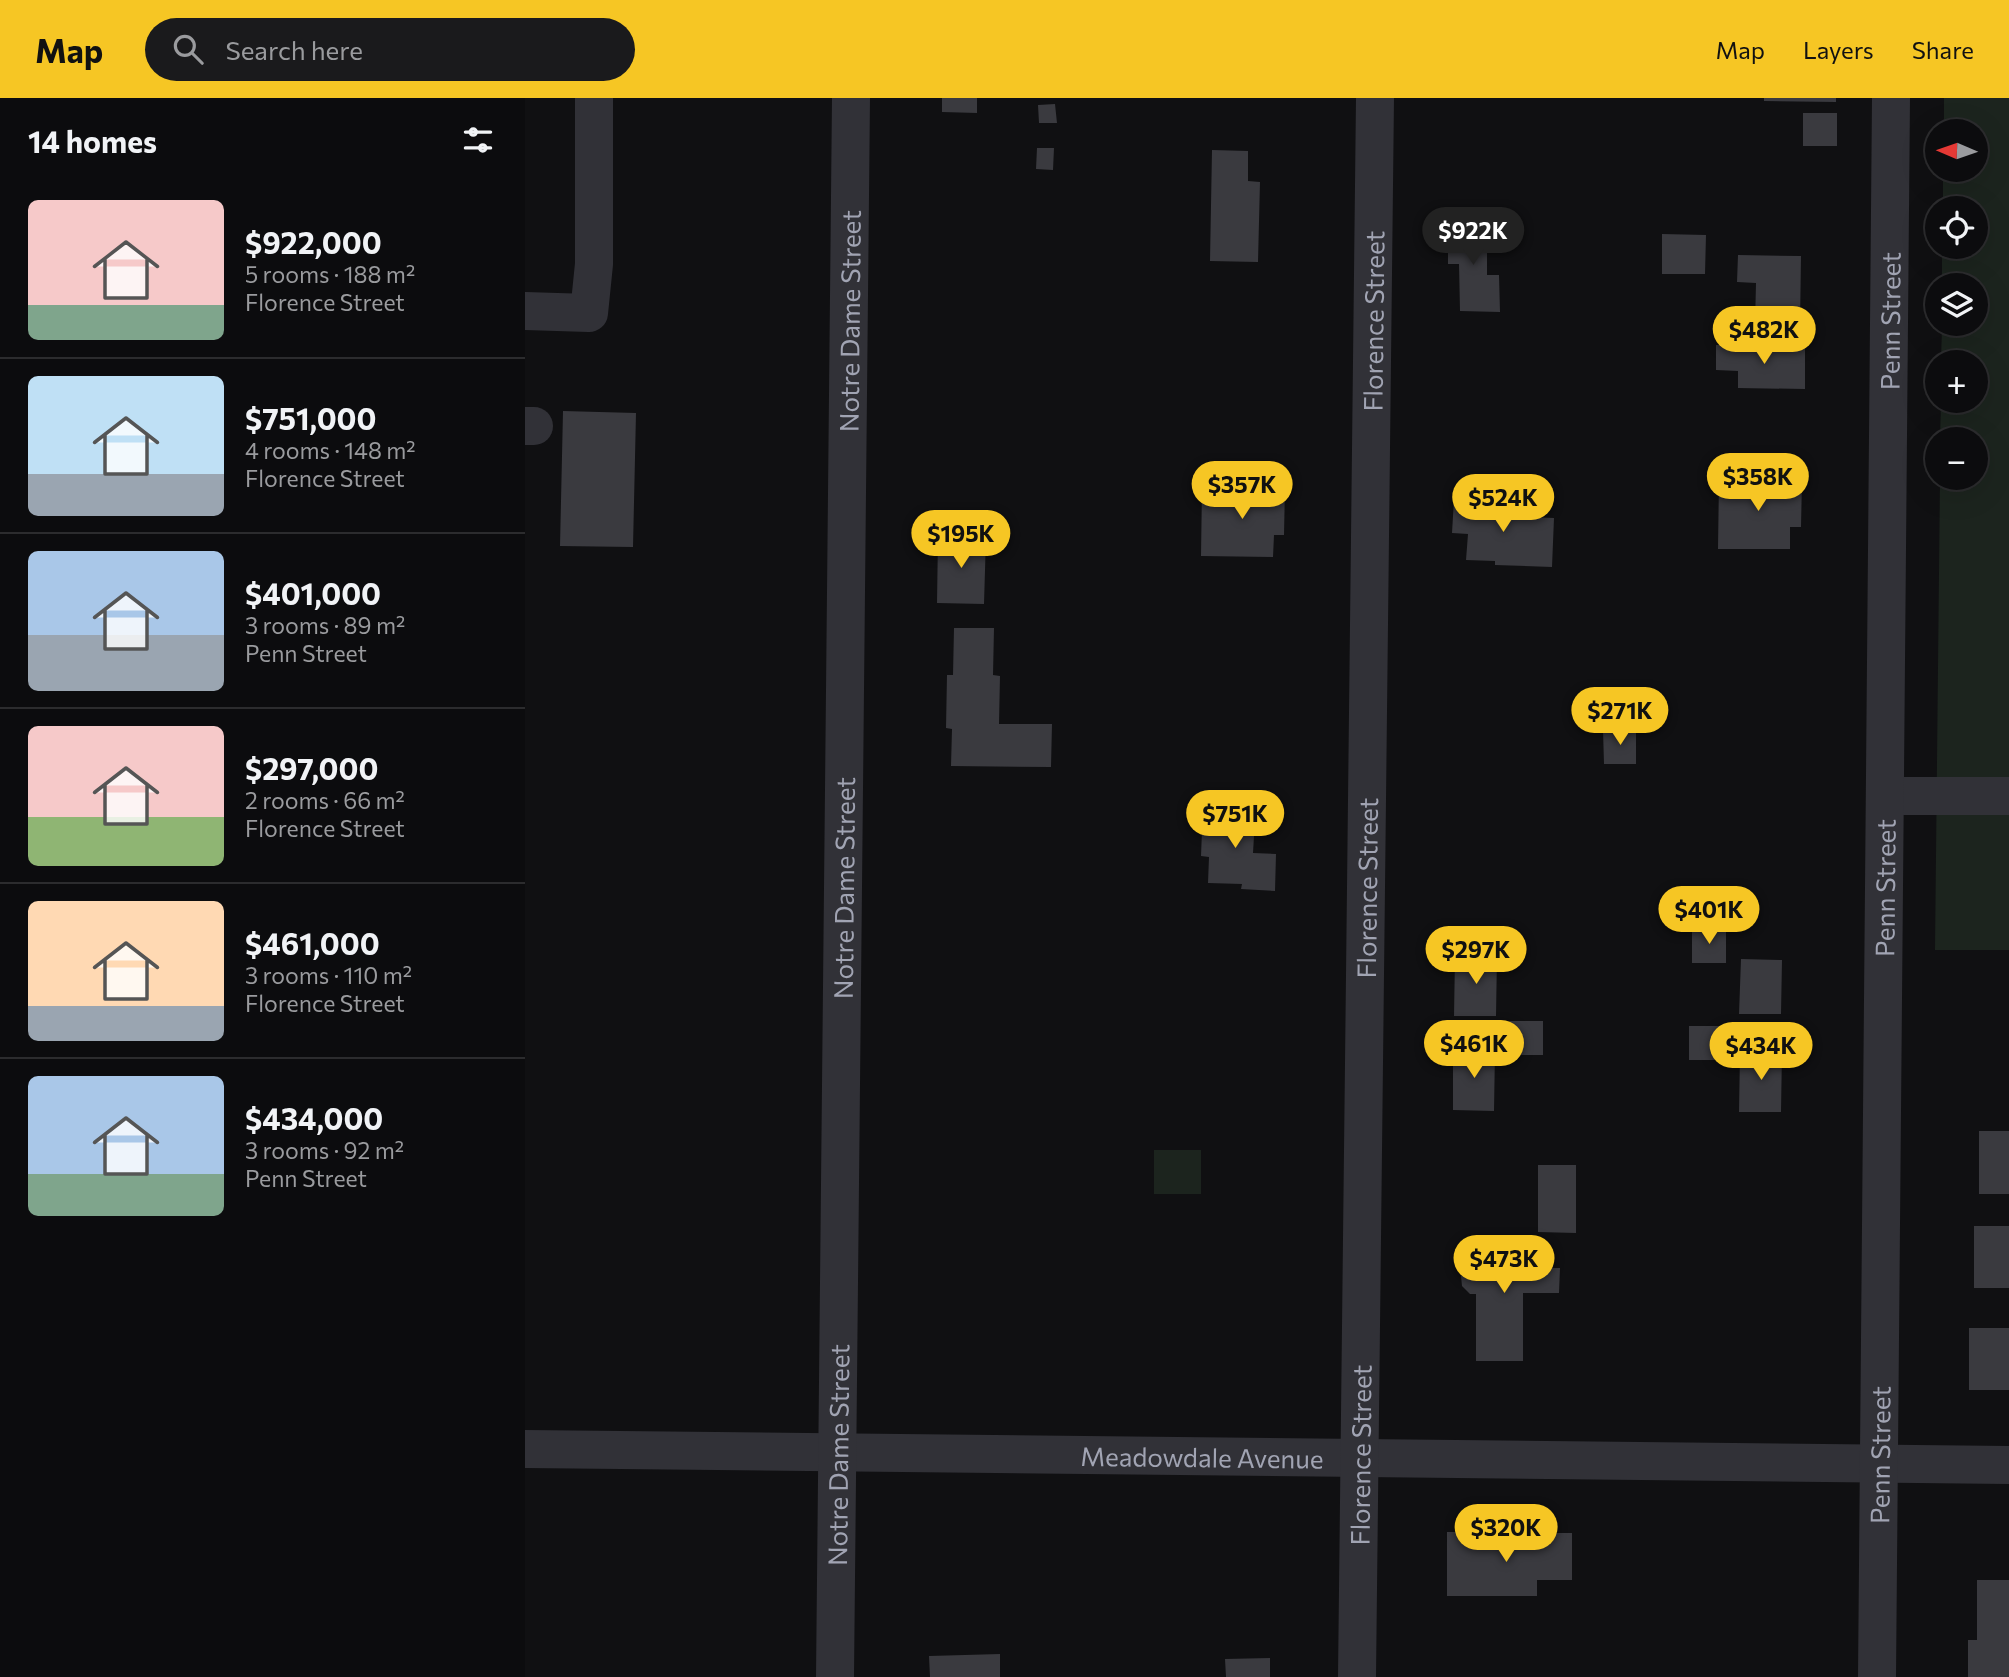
<!DOCTYPE html>
<html lang="en">
<head>
<meta charset="utf-8">
<style>
	body { margin:0; font-family:Commissioner,sans-serif; background:#1a1a1c; color:#f1f3f6; height:100vh; display:flex; flex-direction:column; font-size:26px; white-space:nowrap }
	* { box-sizing:border-box; margin:0 }
	p { font-size:23px; color:#9a9b9e }
	.icon { flex:none; width:38px; height:38px; fill:none; stroke:currentColor; stroke-width:2; stroke-linecap:round; stroke-linejoin:round }
	.map { position:relative; flex:1; overflow:hidden }
	.side { display:flex; flex-direction:column; background:#0c0c0e; width:525px }
	.side>* { flex:none }
	.needle { width:46px; rotate:272deg }
	.fabs { position:absolute; left:1400px; top:21px; display:grid; gap:14px }
	.fabs a { display:grid; place-items:center; width:63px; height:63px; border-radius:50%; background:#0c0c0e; box-shadow:0 7px 28px #0002,0 0 0 2px #2c2c2e; font-size:35px }
	.price { position:absolute; translate:-50% -60px; padding:0 16px; border-radius:24px; background:#f6c624; color:#111; font-size:23px; line-height:46px; filter:drop-shadow(0 2px 4px #0008) }
	.price::after { content:''; position:absolute; left:50%; top:42px; width:21px; height:16px; margin-left:-10px; background:inherit; clip-path:polygon(0 0,100% 0,50% 100%) }
	.price.selected { background:#222; color:#fff }
	ul { padding:0; list-style:none }
	li { display:flex; align-items:center; gap:21px; height:175px; padding:0 28px }
	li+li { border-top:2px solid #2c2c2e }
	li span { display:grid; place-items:center; flex:none; width:196px; height:140px; border-radius:10px; color:#555 }
	li>.icon { margin-inline-start:auto }
	span .icon { width:84px; height:84px; fill:#fffc; stroke-width:1 }
	li b { font-size:30px }
	h2 { display:flex; justify-content:space-between; align-items:center; height:84px; padding:0 28px; font-size:30px }
	header { display:flex; align-items:center; gap:42px; box-sizing:border-box; height:98px; padding:0 35px; background:#f6c624; color:#111 }
	header strong { font-size:33px }
	nav { display:flex; gap:38px; margin-inline-start:auto; font-size:24px }
	.search { width:490px; height:63px; background:#1a1a1c; display:flex; align-items:center; gap:18px; box-sizing:border-box; padding:0 24px; border-radius:38px; color:#9a9b9e; font-size:26px }
	main { display:flex; flex:1; min-height:0 }
	.map>svg:first-child { display:block }
</style>
</head>
<body>
<header>
<strong>Map</strong>
<div class="search"><svg class="icon" aria-label="search" viewBox="0 0 24 24"><circle cx="10" cy="10" r="6"/><path d="M15 15l6 6"/></svg>Search here</div>
<nav><a>Map</a><a>Layers</a><a>Share</a></nav>
</header>
<main>
<section class="side">
<h2>14 homes<svg class="icon" aria-label="filters" viewBox="0 0 24 24"><path d="M4 7h16M4 17h16"/><circle cx="9" cy="7" r="2"/><circle cx="15" cy="17" r="2"/></svg></h2>
<ul>
<li><span style="background:linear-gradient(#f6c9c9 75%,#7fa58c 0)"><svg class="icon" aria-label="home" viewBox="0 0 24 24"><path d="M3 11l9-7 9 7M6 9v11h12V9"/></svg></span><div><b>$922,000</b><p>5 rooms · 188 m²</p><p>Florence Street</p></div></li>
<li><span style="background:linear-gradient(#bfe0f5 70%,#9aa5b1 0)"><svg class="icon" aria-label="home" viewBox="0 0 24 24"><path d="M3 11l9-7 9 7M6 9v11h12V9"/></svg></span><div><b>$751,000</b><p>4 rooms · 148 m²</p><p>Florence Street</p></div></li>
<li><span style="background:linear-gradient(#a9c7e8 60%,#9aa5b1 0)"><svg class="icon" aria-label="home" viewBox="0 0 24 24"><path d="M3 11l9-7 9 7M6 9v11h12V9"/></svg></span><div><b>$401,000</b><p>3 rooms · 89 m²</p><p>Penn Street</p></div></li>
<li><span style="background:linear-gradient(#f6c9c9 65%,#8fb573 0)"><svg class="icon" aria-label="home" viewBox="0 0 24 24"><path d="M3 11l9-7 9 7M6 9v11h12V9"/></svg></span><div><b>$297,000</b><p>2 rooms · 66 m²</p><p>Florence Street</p></div></li>
<li><span style="background:linear-gradient(#ffd9b3 75%,#9aa5b1 0)"><svg class="icon" aria-label="home" viewBox="0 0 24 24"><path d="M3 11l9-7 9 7M6 9v11h12V9"/></svg></span><div><b>$461,000</b><p>3 rooms · 110 m²</p><p>Florence Street</p></div></li>
<li><span style="background:linear-gradient(#a9c7e8 70%,#7fa58c 0)"><svg class="icon" aria-label="home" viewBox="0 0 24 24"><path d="M3 11l9-7 9 7M6 9v11h12V9"/></svg></span><div><b>$434,000</b><p>3 rooms · 92 m²</p><p>Penn Street</p></div></li>
</ul>
</section>
<div class="map">
<svg width="1484" height="1579" viewBox="0 0 1484 1579">
	<rect width="100%" height="100%" fill="#101012"/>
	<!-- green -->
	<path fill="#1c241e" d="M 1419,0 L 1484,0 L 1484,852 L 1410,852 L 1415,380 L 1451,380 L 1451,341 L 1415,341 L 1416,303 L 1451,303 L 1451,264 L 1416,264 L 1417,226 L 1451,226 L 1451,187 L 1417,187 L 1417,149 L 1451,149 L 1451,110 L 1418,110 L 1418,72 L 1451,72 L 1451,33 L 1419,33 Z
		M 629,1052 L 676,1052 L 676,1096 L 629,1096 Z"/>
	<!-- building -->
	<path fill="#3a3a3f" d="M 417,0 L 452,0 L 452,15 L 417,14 Z
		M 1239,0 L 1311,0 L 1311,4 L 1239,3 Z
		M 530,6 L 532,25 L 514,25 L 513,7 Z
		M 1278,15 L 1312,15 L 1312,48 L 1278,48 Z
		M 512,50 L 529,50 L 528,72 L 511,71 Z
		M 687,52 L 723,53 L 723,83 L 735,84 L 733,164 L 685,163 Z
		M 923,125 L 962,125 L 962,177 L 974,177 L 975,214 L 935,213 L 934,166 L 923,166 Z
		M 1137,136 L 1181,137 L 1180,176 L 1137,176 Z
		M 1213,157 L 1276,158 L 1275,227 L 1230,226 L 1231,185 L 1212,184 Z
		M 1191,247 L 1280,248 L 1280,291 L 1213,290 L 1213,273 L 1191,272 Z
		M 38,313 L 111,315 L 108,449 L 35,448 Z
		M 1194,381 L 1277,382 L 1276,429 L 1265,429 L 1265,451 L 1193,451 Z
		M 677,389 L 760,389 L 759,437 L 749,437 L 748,459 L 676,458 Z
		M 929,401 L 984,403 L 983,418 L 1029,420 L 1027,469 L 970,467 L 970,463 L 941,462 L 943,436 L 927,435 Z
		M 413,438 L 461,439 L 459,506 L 412,505 Z
		M 429,530 L 469,530 L 468,577 L 475,578 L 474,626 L 527,626 L 526,669 L 426,668 L 427,631 L 421,630 L 422,577 L 428,577 Z
		M 1078,632 L 1111,632 L 1111,666 L 1079,666 Z
		M 678,707 L 726,708 L 725,738 L 729,738 L 728,755 L 751,756 L 750,793 L 716,791 L 717,786 L 683,785 L 684,759 L 676,758 Z
		M 1201,831 L 1201,865 L 1167,865 L 1167,832 Z
		M 930,858 L 972,858 L 971,918 L 929,918 Z
		M 1216,861 L 1257,862 L 1256,916 L 1214,916 Z
		M 985,923 L 1018,923 L 1018,957 L 984,957 Z
		M 1164,928 L 1197,928 L 1197,962 L 1164,962 Z
		M 928,952 L 970,953 L 969,1013 L 928,1012 Z
		M 1215,954 L 1257,954 L 1256,1014 L 1214,1014 Z
		M 1454,1033 L 1484,1033 L 1484,1096 L 1454,1096 Z
		M 1013,1067 L 1051,1067 L 1051,1135 L 1013,1134 Z
		M 1449,1128 L 1484,1128 L 1484,1190 L 1449,1190 Z
		M 952,1138 L 1001,1138 L 1001,1170 L 1035,1170 L 1034,1195 L 998,1195 L 998,1263 L 951,1263 L 951,1196 L 945,1196 L 937,1188 L 936,1178 L 944,1170 L 952,1170 Z
		M 1444,1230 L 1484,1230 L 1484,1292 L 1444,1292 Z
		M 922,1434 L 965,1434 L 965,1444 L 1003,1444 L 1002,1435 L 1047,1435 L 1047,1482 L 1012,1482 L 1012,1498 L 922,1498 Z
		M 1452,1482 L 1484,1482 L 1484,1579 L 1443,1579 L 1443,1542 L 1452,1542 Z
		M 475,1556 L 475,1579 L 405,1579 L 404,1558 Z
		M 745,1560 L 745,1579 L 701,1579 L 700,1561 Z"/>
	<g fill="none" stroke-linecap="round" stroke-linejoin="round">
		<!-- minor -->
		<g stroke="#313137" stroke-width="38">
			<path d="M 0,213 L 64,215 L 69,166 L 69,0"/>
			<path d="M 0,328 L 9,328"/>
			<path d="M 1360,698 L 1484,698"/>
			<path id="s1" d="M 0,1351 L 1484,1367"/>
			<path id="s2" d="M 310,1579 L 326,0"/>
			<path id="s3" d="M 832,1579 L 850,0"/>
			<path id="s4" d="M 1352,1579 L 1366,0"/>
		</g>
	</g>
	<g text-anchor="middle" dominant-baseline="central" stroke-width="7" stroke-linejoin="round" paint-order="stroke">
		<!-- street labels -->
		<g font-size="26" fill="#a1a4b3" stroke="#0b0b0d">
			<text stroke="none"><textPath href="#s2" startOffset="1356">Notre Dame Street</textPath></text>
			<text stroke="none"><textPath href="#s3" startOffset="1356">Florence Street</textPath></text>
			<text stroke="none"><textPath href="#s4" startOffset="1356">Penn Street</textPath></text>
			<text stroke="none"><textPath href="#s2" startOffset="789">Notre Dame Street</textPath></text>
			<text stroke="none"><textPath href="#s3" startOffset="789">Florence Street</textPath></text>
			<text stroke="none"><textPath href="#s4" startOffset="789">Penn Street</textPath></text>
			<text stroke="none"><textPath href="#s2" startOffset="222">Notre Dame Street</textPath></text>
			<text stroke="none"><textPath href="#s3" startOffset="222">Florence Street</textPath></text>
			<text stroke="none"><textPath href="#s4" startOffset="222">Penn Street</textPath></text>
			<text stroke="none"><textPath href="#s1" startOffset="677">Meadowdale Avenue</textPath></text>
		</g>
	</g>
</svg>
<div class="fabs">
<a><svg class="needle" viewBox="-14 -14 28 28"><path d="M0-13l5 13h-10z" fill="#e53935"/><path d="M0 13l5-13h-10z" fill="#9a9b9e"/></svg></a>
<a><svg class="icon" aria-label="locate" viewBox="0 0 24 24"><circle cx="12" cy="12" r="6"/><path d="M12 2v4M12 18v4M2 12h4M18 12h4"/></svg></a>
<a><svg class="icon" aria-label="layers" viewBox="0 0 24 24"><path d="M12 4l9 5-9 5-9-5zM3 14l9 5 9-5"/></svg></a>
<a>+</a>
<a>−</a>
</div>
<b class="price selected" style="left:948px;top:169px">$922K</b>
<b class="price" style="left:1239px;top:268px">$482K</b>
<b class="price" style="left:1233px;top:415px">$358K</b>
<b class="price" style="left:717px;top:423px">$357K</b>
<b class="price" style="left:978px;top:436px">$524K</b>
<b class="price" style="left:436px;top:472px">$195K</b>
<b class="price" style="left:1095px;top:649px">$271K</b>
<b class="price" style="left:710px;top:752px">$751K</b>
<b class="price" style="left:1184px;top:848px">$401K</b>
<b class="price" style="left:951px;top:888px">$297K</b>
<b class="price" style="left:949px;top:982px">$461K</b>
<b class="price" style="left:1236px;top:984px">$434K</b>
<b class="price" style="left:979px;top:1197px">$473K</b>
<b class="price" style="left:981px;top:1466px">$320K</b>
</div>
</main>
</body>
</html>
